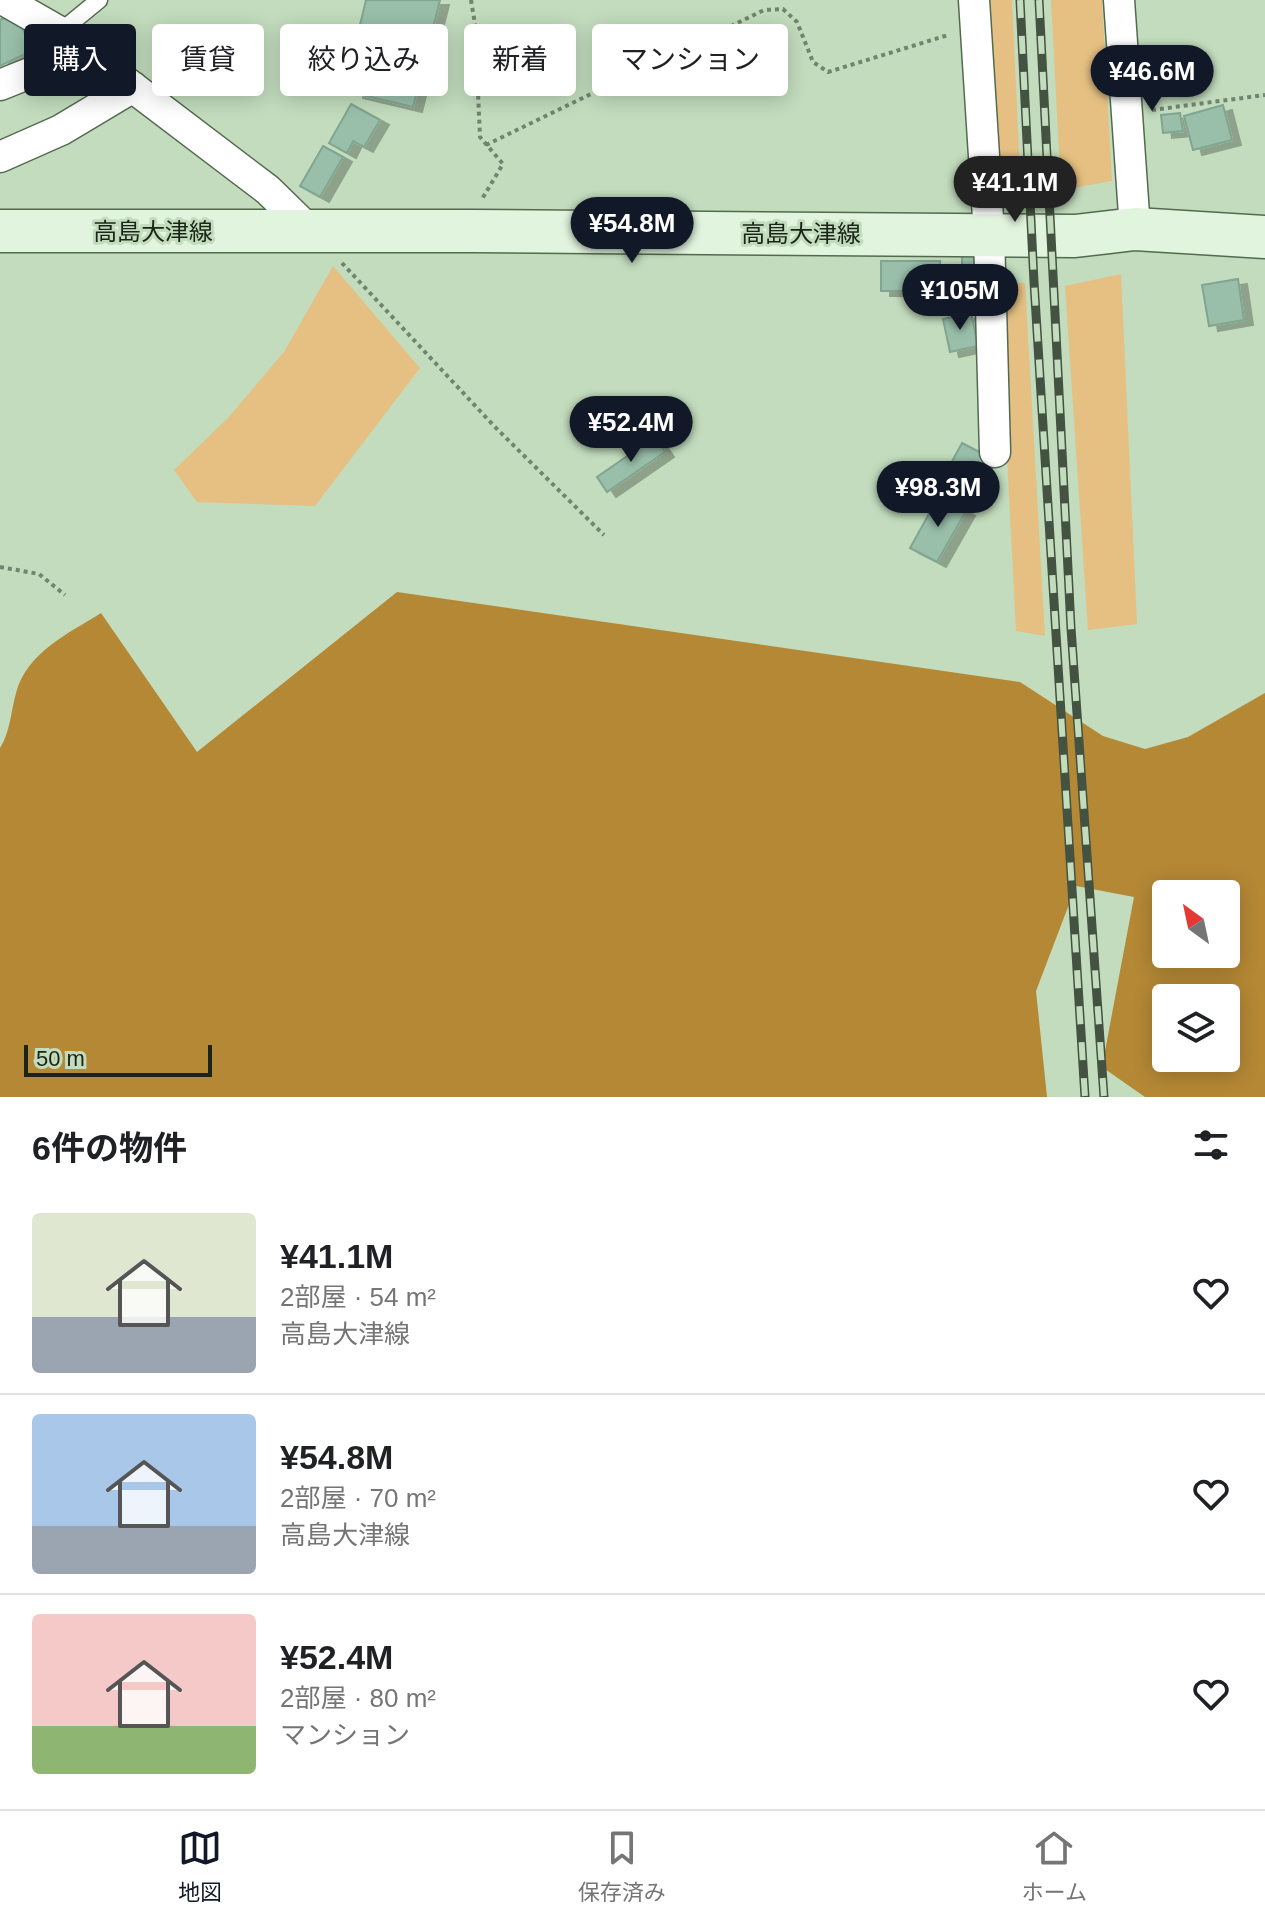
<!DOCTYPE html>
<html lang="ja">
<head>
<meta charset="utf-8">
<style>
	body { margin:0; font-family:Arial,"Noto Sans JP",sans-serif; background:#f2f2f2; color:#202124; height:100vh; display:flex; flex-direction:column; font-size:30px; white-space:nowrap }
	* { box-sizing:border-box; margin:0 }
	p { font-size:26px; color:#757577 }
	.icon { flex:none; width:44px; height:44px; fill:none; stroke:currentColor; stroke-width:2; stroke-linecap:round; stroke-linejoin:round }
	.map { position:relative; height:1097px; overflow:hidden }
	.sheet { display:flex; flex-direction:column; background:#fff; flex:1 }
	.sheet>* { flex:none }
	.guide { position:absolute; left:24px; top:24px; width:800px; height:72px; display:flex; gap:16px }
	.needle { width:52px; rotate:327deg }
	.controls { position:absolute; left:1152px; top:880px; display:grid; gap:16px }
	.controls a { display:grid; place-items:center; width:88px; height:88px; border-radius:8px; background:#fff; box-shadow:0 4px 20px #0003; font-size:40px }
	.scale { position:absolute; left:24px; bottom:20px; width:188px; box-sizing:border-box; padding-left:8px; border:4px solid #1a2418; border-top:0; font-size:22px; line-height:28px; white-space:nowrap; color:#1a2418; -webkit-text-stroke:6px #c2dcbd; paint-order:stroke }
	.price { position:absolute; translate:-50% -68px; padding:0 18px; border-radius:28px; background:#111827; color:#fff; font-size:26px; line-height:52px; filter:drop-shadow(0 2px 4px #0008) }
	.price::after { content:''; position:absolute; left:50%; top:48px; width:24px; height:18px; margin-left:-12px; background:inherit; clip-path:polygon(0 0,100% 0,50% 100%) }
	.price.current { background:#222; color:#fff }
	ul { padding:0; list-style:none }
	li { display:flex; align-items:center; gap:24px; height:200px; padding:0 32px }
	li+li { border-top:2px solid #e0e0e0 }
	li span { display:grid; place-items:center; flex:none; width:224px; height:160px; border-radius:8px; color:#555 }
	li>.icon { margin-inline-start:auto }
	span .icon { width:96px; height:96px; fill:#fffc; stroke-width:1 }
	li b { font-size:34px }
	h2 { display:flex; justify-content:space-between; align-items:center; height:96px; padding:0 32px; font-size:34px }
	.tag { padding:0 28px; border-radius:8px; background:#fff; box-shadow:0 4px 20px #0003; font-size:28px; line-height:72px }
	.tag.current { background:#111827; color:#fff }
	.dock { display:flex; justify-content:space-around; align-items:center; height:112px; border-top:2px solid #e0e0e0; background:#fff; font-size:22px; color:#757577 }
	.dock a { display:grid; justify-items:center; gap:4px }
	.dock .current { color:#111827 }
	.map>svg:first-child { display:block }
</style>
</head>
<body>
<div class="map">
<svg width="1265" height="1097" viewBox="0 0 1265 1097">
	<defs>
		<filter id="shadow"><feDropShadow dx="9" dy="5" stdDeviation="0" flood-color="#0004"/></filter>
	</defs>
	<rect width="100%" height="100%" fill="#c2dcbd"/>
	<!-- green -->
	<path fill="#e5c082" d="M 982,0 L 1012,0 L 1021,194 L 993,190 Z
		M 1051,0 L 1102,0 L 1112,181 L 1061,190 Z
		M 333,266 L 420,368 L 315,506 L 197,502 L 174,470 L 228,418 L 284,352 Z
		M 1121,274 L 1137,624 L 1088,630 L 1065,286 Z
		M 998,283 L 1025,283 L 1045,636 L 1016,631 Z"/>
	<!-- forest -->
	<path fill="#b48835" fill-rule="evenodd" d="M 397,592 L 1020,682 L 1103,736 L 1145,749 L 1188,737 L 1265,693 L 1265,1097 L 1145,1097 L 1102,1067 L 1134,897 L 1076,886 L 1036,991 L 1047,1097 L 0,1097 L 0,748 C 10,733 11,711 16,693 C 27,652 68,634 101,613 L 197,752 ZM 1166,894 L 1226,894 L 1226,954 L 1166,954 ZM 1166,998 L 1226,998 L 1226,1058 L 1166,1058 Z"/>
	<!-- building -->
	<path fill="#99bfaa" stroke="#80a590" stroke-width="2" filter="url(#shadow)" d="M 366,0 L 440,0 L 413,107 L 354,93 L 357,80 L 347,78 Z
		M 15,13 L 33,50 L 0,66 L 0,20 Z
		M 351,104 L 380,120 L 364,147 L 353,141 L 347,153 L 329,143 Z
		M 1223,105 L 1232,140 L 1193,150 L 1184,116 Z
		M 1180,113 L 1183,131 L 1163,133 L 1161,115 Z
		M 323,146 L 343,157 L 320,197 L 300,186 Z
		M 962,255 L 986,255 L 986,288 L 962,289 Z
		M 881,261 L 940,261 L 939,291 L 881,291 Z
		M 1238,279 L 1244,320 L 1209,326 L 1202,285 Z
		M 971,313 L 978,346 L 950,352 L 943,319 Z
		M 655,437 L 665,452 L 607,492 L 597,477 Z
		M 962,443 L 987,456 L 969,490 L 944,476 Z
		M 939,496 L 966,511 L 937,562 L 910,548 Z"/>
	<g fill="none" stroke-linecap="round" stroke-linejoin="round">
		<!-- service casing -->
		<g stroke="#536a4f" stroke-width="19">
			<path id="service" d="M 60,32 L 99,0"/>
		</g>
		<!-- minor casing -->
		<g stroke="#536a4f" stroke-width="33">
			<path id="minor" d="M 4,0 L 60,32 L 268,190 L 311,232
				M 974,0 L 989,234 L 995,452
				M 1119,0 L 1135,229
				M 0,85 L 60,61 L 60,32
				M 0,157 L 61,130 L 133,87"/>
		</g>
		<!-- secondary casing -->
		<g stroke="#536a4f" stroke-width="45">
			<path id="secondary" d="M 0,231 L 473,231 L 1075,236 L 1135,229 L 1265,237"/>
		</g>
		<!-- path -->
		<path stroke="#71846e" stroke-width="4" stroke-dasharray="4 4" stroke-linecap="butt" d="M 471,0 L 475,24 L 480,137 L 503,164 L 482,199
			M 1152,110 L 1265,95
			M 486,145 L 764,10 L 783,9 L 797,22 L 813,62 L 828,72 L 948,35
			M 342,263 L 495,427 L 604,535
			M 0,567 L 39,574 L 65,595"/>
		<!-- service -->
		<use href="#service" stroke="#fff" stroke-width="16"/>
		<!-- minor -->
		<use href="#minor" stroke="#fff" stroke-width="30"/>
		<!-- secondary -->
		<use href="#secondary" stroke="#e1f4dd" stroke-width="42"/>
		<!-- rail casing -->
		<g stroke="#445241" stroke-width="9">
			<path id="rail" d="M 1020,0 L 1034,282 L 1085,1097
				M 1039,0 L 1071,628 L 1104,1097"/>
		</g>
		<!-- rail -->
		<use href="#rail" stroke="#c2dcbd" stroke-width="6" stroke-dasharray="18" stroke-linecap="butt"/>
	</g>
	<g text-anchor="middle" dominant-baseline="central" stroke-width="6" stroke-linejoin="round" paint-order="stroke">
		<!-- street labels -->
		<g font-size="24" fill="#1a2418" stroke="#c2dcbd">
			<text x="153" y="231">高島大津線</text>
			<text x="801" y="233">高島大津線</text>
		</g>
	</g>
</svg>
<div class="controls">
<a><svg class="needle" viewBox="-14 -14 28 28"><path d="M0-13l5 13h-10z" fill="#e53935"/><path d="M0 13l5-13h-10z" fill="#757577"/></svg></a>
<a><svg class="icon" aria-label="layers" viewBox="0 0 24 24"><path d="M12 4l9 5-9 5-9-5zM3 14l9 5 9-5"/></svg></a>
</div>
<div class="scale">50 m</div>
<b class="price" style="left:1152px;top:113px">¥46.6M</b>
<b class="price current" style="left:1015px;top:224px">¥41.1M</b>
<b class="price" style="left:632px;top:265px">¥54.8M</b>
<b class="price" style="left:960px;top:332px">¥105M</b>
<b class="price" style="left:631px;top:464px">¥52.4M</b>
<b class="price" style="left:938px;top:529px">¥98.3M</b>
<div class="guide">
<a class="tag current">購入</a>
<a class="tag">賃貸</a>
<a class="tag">絞り込み</a>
<a class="tag">新着</a>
<a class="tag">マンション</a>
</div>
</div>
<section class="sheet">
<h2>6件の物件<svg class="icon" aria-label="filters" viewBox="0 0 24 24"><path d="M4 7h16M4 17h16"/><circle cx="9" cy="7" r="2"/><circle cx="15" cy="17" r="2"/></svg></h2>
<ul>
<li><span style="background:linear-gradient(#dfe7d0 65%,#9aa5b1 0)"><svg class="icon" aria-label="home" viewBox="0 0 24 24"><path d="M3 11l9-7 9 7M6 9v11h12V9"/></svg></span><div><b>¥41.1M</b><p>2部屋 · 54 m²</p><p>高島大津線</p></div><svg class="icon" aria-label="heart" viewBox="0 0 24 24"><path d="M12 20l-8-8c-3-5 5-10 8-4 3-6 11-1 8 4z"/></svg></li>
<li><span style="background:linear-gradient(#a9c7e8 70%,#9aa5b1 0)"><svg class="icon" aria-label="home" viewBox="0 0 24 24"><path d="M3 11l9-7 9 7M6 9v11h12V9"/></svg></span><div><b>¥54.8M</b><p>2部屋 · 70 m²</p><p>高島大津線</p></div><svg class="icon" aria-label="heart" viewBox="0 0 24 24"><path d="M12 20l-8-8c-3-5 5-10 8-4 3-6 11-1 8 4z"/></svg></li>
<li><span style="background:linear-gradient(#f6c9c9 70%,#8fb573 0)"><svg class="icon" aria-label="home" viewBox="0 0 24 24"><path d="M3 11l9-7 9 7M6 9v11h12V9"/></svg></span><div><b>¥52.4M</b><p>2部屋 · 80 m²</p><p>マンション</p></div><svg class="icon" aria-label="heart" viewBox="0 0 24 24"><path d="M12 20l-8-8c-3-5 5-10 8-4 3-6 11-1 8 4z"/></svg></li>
</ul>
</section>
<nav class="dock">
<a class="current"><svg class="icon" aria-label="map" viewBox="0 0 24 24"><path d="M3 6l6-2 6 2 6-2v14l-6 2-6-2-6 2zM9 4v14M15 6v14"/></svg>地図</a>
<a><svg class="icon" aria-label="saved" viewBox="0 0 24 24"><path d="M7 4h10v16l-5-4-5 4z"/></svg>保存済み</a>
<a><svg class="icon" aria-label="home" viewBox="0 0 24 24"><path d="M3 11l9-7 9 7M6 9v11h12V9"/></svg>ホーム</a>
</nav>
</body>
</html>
